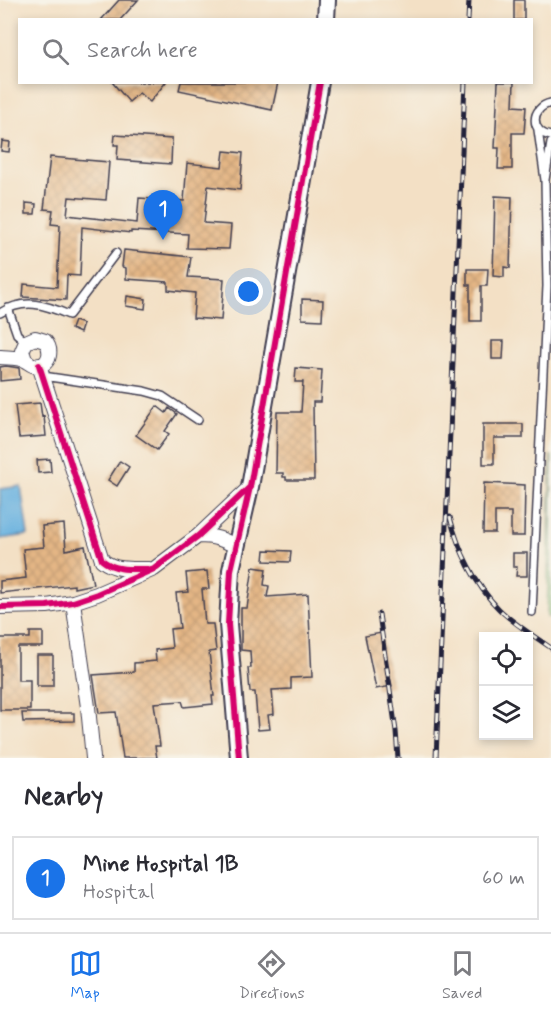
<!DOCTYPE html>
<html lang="en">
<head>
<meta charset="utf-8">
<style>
	:root { --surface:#fff; --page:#f2f2f3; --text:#2b2b33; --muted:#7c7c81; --line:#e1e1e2; --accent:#1a73e8 }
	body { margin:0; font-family:Mynerve,sans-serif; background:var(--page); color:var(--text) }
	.controls { position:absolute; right:18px; bottom:18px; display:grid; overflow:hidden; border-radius:0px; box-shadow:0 3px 9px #0003 }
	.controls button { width:54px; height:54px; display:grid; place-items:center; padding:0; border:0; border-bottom:2px solid var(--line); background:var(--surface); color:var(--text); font:30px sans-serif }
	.you { position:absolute; left:249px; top:292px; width:21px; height:21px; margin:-15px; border:4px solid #fff; border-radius:50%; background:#1a73e8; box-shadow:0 0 0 9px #1a73e833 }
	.badge { display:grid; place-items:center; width:39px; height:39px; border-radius:50%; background:var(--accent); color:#fff; font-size:20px; font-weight:700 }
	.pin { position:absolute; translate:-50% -50px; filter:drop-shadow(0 2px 3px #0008) }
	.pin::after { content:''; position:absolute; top:32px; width:21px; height:18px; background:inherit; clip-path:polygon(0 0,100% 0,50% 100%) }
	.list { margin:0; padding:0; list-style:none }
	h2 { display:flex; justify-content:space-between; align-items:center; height:78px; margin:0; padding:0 24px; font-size:26px }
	h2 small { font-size:20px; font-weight:400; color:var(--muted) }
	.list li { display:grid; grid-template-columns:39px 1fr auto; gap:18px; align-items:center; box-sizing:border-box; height:84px; margin:0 12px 12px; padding:0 12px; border:2px solid var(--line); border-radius:0px }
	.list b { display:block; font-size:22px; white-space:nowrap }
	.list p { margin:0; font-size:20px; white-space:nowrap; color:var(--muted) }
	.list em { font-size:20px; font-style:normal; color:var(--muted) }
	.icon { flex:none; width:33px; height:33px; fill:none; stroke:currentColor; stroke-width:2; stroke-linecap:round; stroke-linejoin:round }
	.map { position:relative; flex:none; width:551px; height:758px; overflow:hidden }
	.search { position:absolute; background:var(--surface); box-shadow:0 3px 9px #0003; left:18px; right:18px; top:18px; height:66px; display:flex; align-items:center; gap:15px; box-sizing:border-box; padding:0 21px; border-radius:0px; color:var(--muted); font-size:22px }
	.sheet { height:174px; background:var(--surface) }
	nav { display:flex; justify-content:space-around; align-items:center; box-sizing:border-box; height:84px; border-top:2px solid var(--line); background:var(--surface); font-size:16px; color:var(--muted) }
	nav a { display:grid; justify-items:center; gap:3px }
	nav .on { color:var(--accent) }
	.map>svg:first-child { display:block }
	.garden { fill:#9cd487; stroke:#5f7b61; stroke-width:1.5 }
	.water { fill:#68b1df; stroke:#456a8d; stroke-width:1.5 }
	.building { fill:url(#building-cross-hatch) }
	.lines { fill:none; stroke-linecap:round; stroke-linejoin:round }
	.service-casing { stroke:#413e50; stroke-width:10 }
	.minor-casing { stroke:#413e50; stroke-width:16 }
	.tertiary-casing { stroke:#413e50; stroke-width:20 }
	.service { stroke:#fff; stroke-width:7 }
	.minor { stroke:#fff; stroke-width:14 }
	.tertiary { stroke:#fff; stroke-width:16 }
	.rail-casing { stroke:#22223b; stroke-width:5 }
	.rail { stroke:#f7f3e8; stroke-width:3; stroke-dasharray:9; stroke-linecap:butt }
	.cycleway-casing { stroke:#f7f3e8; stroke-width:10 }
	.cycleway { stroke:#d6006c; stroke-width:6 }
</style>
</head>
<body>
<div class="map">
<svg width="551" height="758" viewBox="0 0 551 758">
	<defs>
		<pattern id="building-cross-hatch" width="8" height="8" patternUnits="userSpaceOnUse" patternTransform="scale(1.5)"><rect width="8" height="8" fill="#e4b685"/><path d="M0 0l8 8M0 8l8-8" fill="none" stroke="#c39c74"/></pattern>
	</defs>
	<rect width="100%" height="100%" fill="#f7f3e8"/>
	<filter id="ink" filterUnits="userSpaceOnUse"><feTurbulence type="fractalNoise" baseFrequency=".0167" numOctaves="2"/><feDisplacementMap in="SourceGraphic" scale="12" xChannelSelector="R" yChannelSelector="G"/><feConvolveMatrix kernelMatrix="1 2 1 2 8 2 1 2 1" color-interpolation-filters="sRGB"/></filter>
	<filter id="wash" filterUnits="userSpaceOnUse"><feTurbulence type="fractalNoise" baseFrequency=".008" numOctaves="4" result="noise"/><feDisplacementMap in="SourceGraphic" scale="24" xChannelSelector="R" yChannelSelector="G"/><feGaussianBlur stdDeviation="1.35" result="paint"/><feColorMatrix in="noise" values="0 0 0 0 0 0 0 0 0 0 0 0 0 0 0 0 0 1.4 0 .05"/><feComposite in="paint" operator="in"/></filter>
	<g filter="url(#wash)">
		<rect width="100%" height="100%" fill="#f3e0c5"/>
		<path class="garden" d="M551 455V617H547Z"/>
		<path class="water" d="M21 486 28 535 0 539V489Z"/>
		<g id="blocks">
			<path class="building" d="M119 0H138L120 20H101Z
				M514 0H524V20H514Z
				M112 82H166L150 102 139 93 129 102Z
				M181 82H278L272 110 179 90Z
				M498 82H514L513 106 526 107 524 133H512V169H498L499 148H495Z
				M115 135 172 139 171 164 117 160 118 145H114Z
				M2 141 10 142 9 152 1 151Z
				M224 151 243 153 240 190 208 186 204 223 231 225 229 249 187 248 188 234 131 231V233L82 227 80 276 67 275 66 300 23 297 24 284 57 287 60 225 51 224 53 210 44 209 50 157 109 162 106 200 69 197 67 215 137 223 139 198 184 201 187 163 222 167Z
				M495 196 512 197 510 268 504 267V277L493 276Z
				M26 203 36 204 35 214H26Z
				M124 250 191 257 188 277 224 279 221 320 193 318 195 293 168 290V282L126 279V268L122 267Z
				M467 269H488L487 286H481V321H470V285H467Z
				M127 296 146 299 145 309 126 306Z
				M302 299 323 300 322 320 302 319Z
				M74 321 83 324 80 333 71 329Z
				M492 341H504L503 359H492Z
				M6 366 19 368 20 379 0 381V367Z
				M296 368 322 370 320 402H313L314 480H286V477H283V473H276L277 412H301L303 382H295Z
				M40 403 42 417 44 416 46 436 19 438 15 405Z
				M157 406 166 413 169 408 177 414 165 431 169 434 157 450 136 435Z
				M483 424H523V438H494V464H483Z
				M50 459 51 472 38 473 37 460Z
				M120 461 129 467 117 486 108 480Z
				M484 483 525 485 524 536H511V512H495V533H483Z
				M64 524 66 550 85 546 93 584 74 588V585L0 593V581L26 578 23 549 44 547 42 526Z
				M265 550 291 551 290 562 264 561Z
				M513 553H527V576H516L517 567H513Z
				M253 567 266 569 264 585 269 586 267 597 308 594 312 677 291 678V689L272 690 274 714 268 715 270 729 258 730 255 692H250L248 668H251L250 651 241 650V608H247Z
				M207 571 209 589H202L205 624H213L216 651 209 652 214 696H212L213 704 184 707 182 701 154 703 160 746H155L157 758H123L116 712 99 713 93 675 134 672V663L156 661 155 650 172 648 170 629 180 628 176 593 188 592 186 573Z
				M30 632H43V647H18V680H30V710H0V638H30Z
				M381 633 392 686 376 689 365 636Z
				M37 655H53V686H37Z
				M22 713H74V721L23 722Z"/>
		</g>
	</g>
	<g filter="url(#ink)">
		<use href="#blocks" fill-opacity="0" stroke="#413e50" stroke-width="1.5"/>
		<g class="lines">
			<defs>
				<path id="service" d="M551 103C530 107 530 133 551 136
					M538 130 545 180 551 143
					M8 308 17 334 26 342
					M0 313C24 298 44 304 69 315L116 253
					M43 376 144 391 162 396 198 420
					M532 612 547 286 545 180"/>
				<path id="minor" d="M0 357C7 358 17 357 24 360 29 362 31 366 37 366 51 365 52 349 45 341L35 338 26 342 22 351 25 360
					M39 365 102 560C115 571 133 569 149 569
					M198 536C214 536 223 539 237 547
					M73 602 88 707 93 758
					M0 607 47 606 73 602 97 594 154 569 198 536 250 487"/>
				<path id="tertiary" d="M326 20 327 0
					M239 758 228 624 231 570 250 487 320 82"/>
			</defs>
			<use href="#service" class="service-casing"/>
			<use href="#minor" class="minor-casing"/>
			<use href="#tertiary" class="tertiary-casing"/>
			<use href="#service" class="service"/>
			<use href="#minor" class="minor"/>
			<use href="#tertiary" class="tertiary"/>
			<defs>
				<path id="rail" d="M468 20 469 0
					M450 517C458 549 475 585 499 609 514 624 534 636 551 648
					M379 614 396 731 398 758
					M436 758 465 82"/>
			</defs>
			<use href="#rail" class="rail-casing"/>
			<use href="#rail" class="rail"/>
			<defs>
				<path id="cycleway" d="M39 365 102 560C115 571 132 569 148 569
					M0 607 47 606 73 602 97 594 154 569 198 536 250 487
					M239 758 228 624 231 570 250 487 320 82"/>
			</defs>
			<use href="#cycleway" class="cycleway-casing"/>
			<use href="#cycleway" class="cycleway"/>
		</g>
	</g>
</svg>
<div class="controls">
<button><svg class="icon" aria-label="locate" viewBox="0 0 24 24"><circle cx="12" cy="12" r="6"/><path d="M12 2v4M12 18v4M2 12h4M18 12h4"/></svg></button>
<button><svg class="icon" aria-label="layers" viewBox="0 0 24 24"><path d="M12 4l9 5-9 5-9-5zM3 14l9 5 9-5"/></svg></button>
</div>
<div class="you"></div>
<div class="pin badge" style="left:163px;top:240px">1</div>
<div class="search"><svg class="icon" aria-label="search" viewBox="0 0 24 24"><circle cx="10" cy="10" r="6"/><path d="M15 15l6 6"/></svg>Search here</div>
</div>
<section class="sheet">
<h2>Nearby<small></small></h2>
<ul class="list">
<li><span class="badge">1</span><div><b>Mine Hospital 1B</b><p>Hospital</p></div><em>60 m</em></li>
</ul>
</section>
<nav>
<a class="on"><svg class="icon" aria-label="map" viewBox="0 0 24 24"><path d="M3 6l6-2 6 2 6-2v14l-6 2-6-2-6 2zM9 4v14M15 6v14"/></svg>Map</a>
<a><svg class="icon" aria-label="directions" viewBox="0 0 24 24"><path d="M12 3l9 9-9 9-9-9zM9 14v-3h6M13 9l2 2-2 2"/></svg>Directions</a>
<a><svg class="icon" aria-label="saved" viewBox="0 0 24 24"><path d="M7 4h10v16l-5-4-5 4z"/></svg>Saved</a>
</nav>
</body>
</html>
